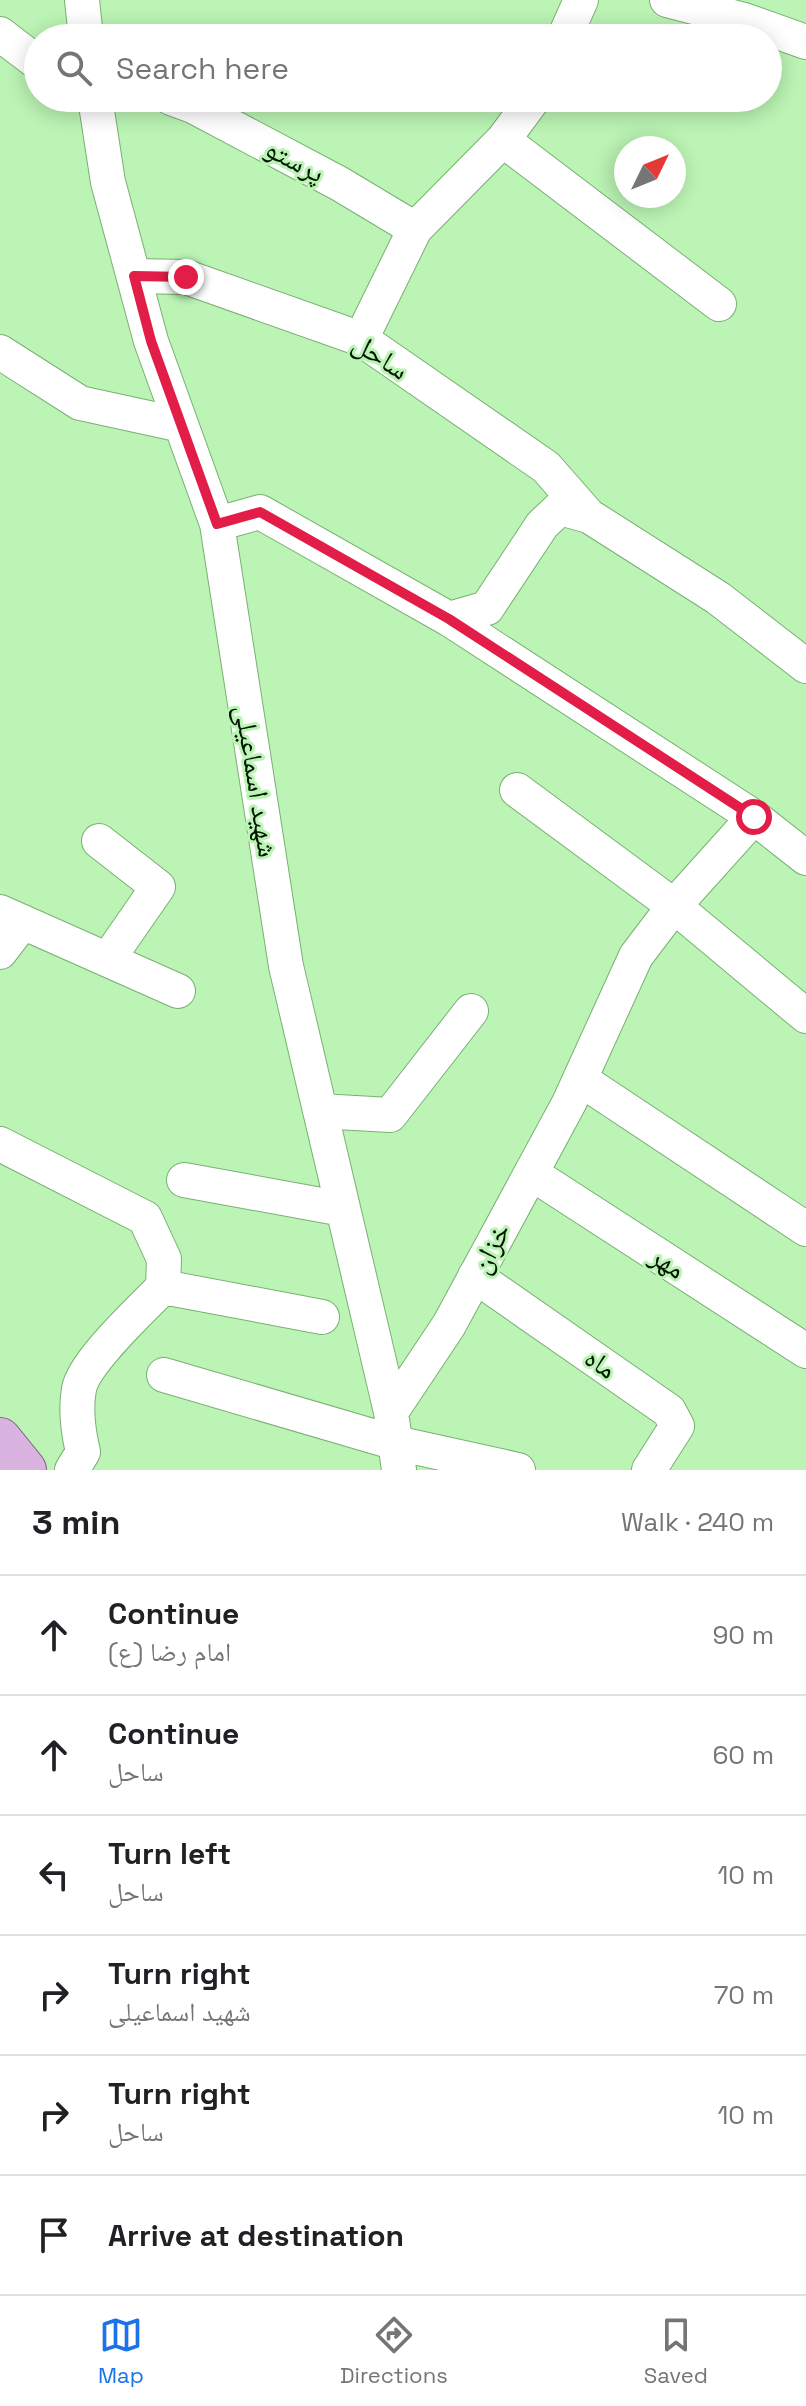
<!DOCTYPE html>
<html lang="en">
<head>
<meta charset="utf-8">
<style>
	:root { --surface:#fff; --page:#f6f6f6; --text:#202124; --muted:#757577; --line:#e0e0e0; --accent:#1a73e8 }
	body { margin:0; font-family:"Space Grotesk","Noto Naskh Arabic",sans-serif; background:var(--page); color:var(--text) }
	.compass { position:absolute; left:614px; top:136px; width:72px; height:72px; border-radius:50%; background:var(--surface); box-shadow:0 4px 20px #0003; rotate:47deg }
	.stop { position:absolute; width:24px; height:24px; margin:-18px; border:6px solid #e11d48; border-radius:50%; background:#fff }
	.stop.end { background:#e11d48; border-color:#fff; box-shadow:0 2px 8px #0008 }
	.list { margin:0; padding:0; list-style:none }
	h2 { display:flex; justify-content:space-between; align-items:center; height:104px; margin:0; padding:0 32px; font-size:34px }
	h2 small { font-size:26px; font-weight:400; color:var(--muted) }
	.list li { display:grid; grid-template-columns:52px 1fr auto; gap:24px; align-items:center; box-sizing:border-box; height:120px; padding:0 32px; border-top:2px solid var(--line) }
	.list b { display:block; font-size:30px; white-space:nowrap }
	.list p { margin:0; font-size:26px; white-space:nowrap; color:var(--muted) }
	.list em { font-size:26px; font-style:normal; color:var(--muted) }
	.icon { flex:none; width:44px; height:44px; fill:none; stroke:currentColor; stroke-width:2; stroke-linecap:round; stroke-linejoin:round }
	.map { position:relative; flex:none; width:806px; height:1470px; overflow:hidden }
	.search { position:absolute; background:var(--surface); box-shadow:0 4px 20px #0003; left:24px; right:24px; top:24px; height:88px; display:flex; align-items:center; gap:20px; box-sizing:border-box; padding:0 28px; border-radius:44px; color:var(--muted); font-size:30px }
	.sheet { height:824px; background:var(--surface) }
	nav { display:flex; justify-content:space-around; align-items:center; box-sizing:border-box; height:112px; border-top:2px solid var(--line); background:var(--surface); font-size:22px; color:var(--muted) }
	nav a { display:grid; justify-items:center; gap:4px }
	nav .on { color:var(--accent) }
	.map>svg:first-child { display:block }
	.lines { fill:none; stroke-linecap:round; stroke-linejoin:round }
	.minor-casing { stroke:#79b073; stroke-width:36 }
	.major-casing { stroke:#7f5c85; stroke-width:44 }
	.minor { stroke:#fff; stroke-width:34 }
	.major { stroke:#dab4e0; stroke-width:42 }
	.route { stroke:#e11d48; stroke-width:10 }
	.labels { text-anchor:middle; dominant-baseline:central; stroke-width:6; stroke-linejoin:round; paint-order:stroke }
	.street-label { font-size:28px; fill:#021602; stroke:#bbf4b4 }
</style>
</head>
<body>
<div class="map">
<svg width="806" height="1470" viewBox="0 0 806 1470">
	<rect width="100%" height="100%" fill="#bbf4b4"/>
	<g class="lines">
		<defs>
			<path id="minor" d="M82 0 86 38
				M667 0 744 20 806 42
				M0 34 38 63
				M564 38 581 0
				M95 98 108 182 151 341 217 524 286 966 391 1412 399 1470
				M171 98 193 106 340 184 415 229
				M503 140 719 304
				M134 276 186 277 361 339 546 467 589 516
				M361 339 415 229 503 140 534 98
				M0 352 80 403 181 425
				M217 524 260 512 449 619 487 608 542 525 560 508 589 516 718 598 806 666
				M449 619 754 817
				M517 790 674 906 806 1016
				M99 841 158 887 108 959
				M0 912 178 991
				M0 952 23 922
				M580 1079 806 1229
				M320 1111 390 1115 471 1011
				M0 1144 145 1218 164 1259 163 1287C142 1309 84 1362 79 1389 75 1411 78 1431 83 1452L72 1470
				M531 1173 806 1351
				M184 1180 343 1209
				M475 1276 669 1411 677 1426 649 1470
				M163 1287 322 1317
				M164 1375 396 1443 518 1470
				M391 1412 449 1325 569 1103 636 956 674 906 754 817 806 858"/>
			<path id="major" d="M0 1439 25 1470"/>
		</defs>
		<use href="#minor" class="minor-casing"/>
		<use href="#major" class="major-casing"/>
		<use href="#minor" class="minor"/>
		<use href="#major" class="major"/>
	</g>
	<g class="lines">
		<path class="route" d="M186 277 134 276 151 341 217 524 260 512 449 619 754 817"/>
	</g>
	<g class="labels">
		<g class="street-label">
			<text transform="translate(295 160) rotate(28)">پرستو</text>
			<text transform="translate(381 356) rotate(33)">ساحل</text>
			<text transform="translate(257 781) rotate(81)">شهید اسماعیلی</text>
			<text transform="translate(490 1248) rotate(-62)">خزان</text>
			<text transform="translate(668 1262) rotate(33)">مهر</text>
			<text transform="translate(601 1363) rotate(35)">ماه</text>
		</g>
	</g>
</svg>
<svg class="compass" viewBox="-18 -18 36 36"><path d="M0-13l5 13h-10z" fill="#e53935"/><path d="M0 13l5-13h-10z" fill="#757577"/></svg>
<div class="stop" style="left:754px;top:817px"></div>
<div class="stop end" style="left:186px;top:277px"></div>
<div class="search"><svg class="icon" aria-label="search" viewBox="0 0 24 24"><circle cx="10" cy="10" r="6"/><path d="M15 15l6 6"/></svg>Search here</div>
</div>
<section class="sheet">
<h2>3 min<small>Walk · 240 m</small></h2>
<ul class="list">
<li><svg class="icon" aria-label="ahead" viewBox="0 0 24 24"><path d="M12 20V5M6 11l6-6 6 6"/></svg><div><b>Continue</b><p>امام رضا (ع)</p></div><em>90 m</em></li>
<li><svg class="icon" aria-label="ahead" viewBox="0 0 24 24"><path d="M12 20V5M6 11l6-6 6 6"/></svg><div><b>Continue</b><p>ساحل</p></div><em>60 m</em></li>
<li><svg class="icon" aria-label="left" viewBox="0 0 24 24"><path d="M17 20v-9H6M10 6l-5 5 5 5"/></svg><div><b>Turn left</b><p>ساحل</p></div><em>10 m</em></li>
<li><svg class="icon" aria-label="right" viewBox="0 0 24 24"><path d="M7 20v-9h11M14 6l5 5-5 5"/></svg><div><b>Turn right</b><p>شهید اسماعیلی</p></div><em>70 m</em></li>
<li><svg class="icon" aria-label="right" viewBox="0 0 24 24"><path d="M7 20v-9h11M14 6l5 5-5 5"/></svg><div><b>Turn right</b><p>ساحل</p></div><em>10 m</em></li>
<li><svg class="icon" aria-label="arrive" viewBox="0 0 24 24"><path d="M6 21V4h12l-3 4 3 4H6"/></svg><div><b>Arrive at destination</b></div></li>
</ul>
</section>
<nav>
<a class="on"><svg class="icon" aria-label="map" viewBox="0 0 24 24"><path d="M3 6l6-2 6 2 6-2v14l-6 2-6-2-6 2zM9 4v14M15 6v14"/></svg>Map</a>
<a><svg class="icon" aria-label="directions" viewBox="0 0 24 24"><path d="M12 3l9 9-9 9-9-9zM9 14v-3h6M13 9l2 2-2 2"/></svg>Directions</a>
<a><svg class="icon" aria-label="saved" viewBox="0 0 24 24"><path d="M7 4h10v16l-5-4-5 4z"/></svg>Saved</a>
</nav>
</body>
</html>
